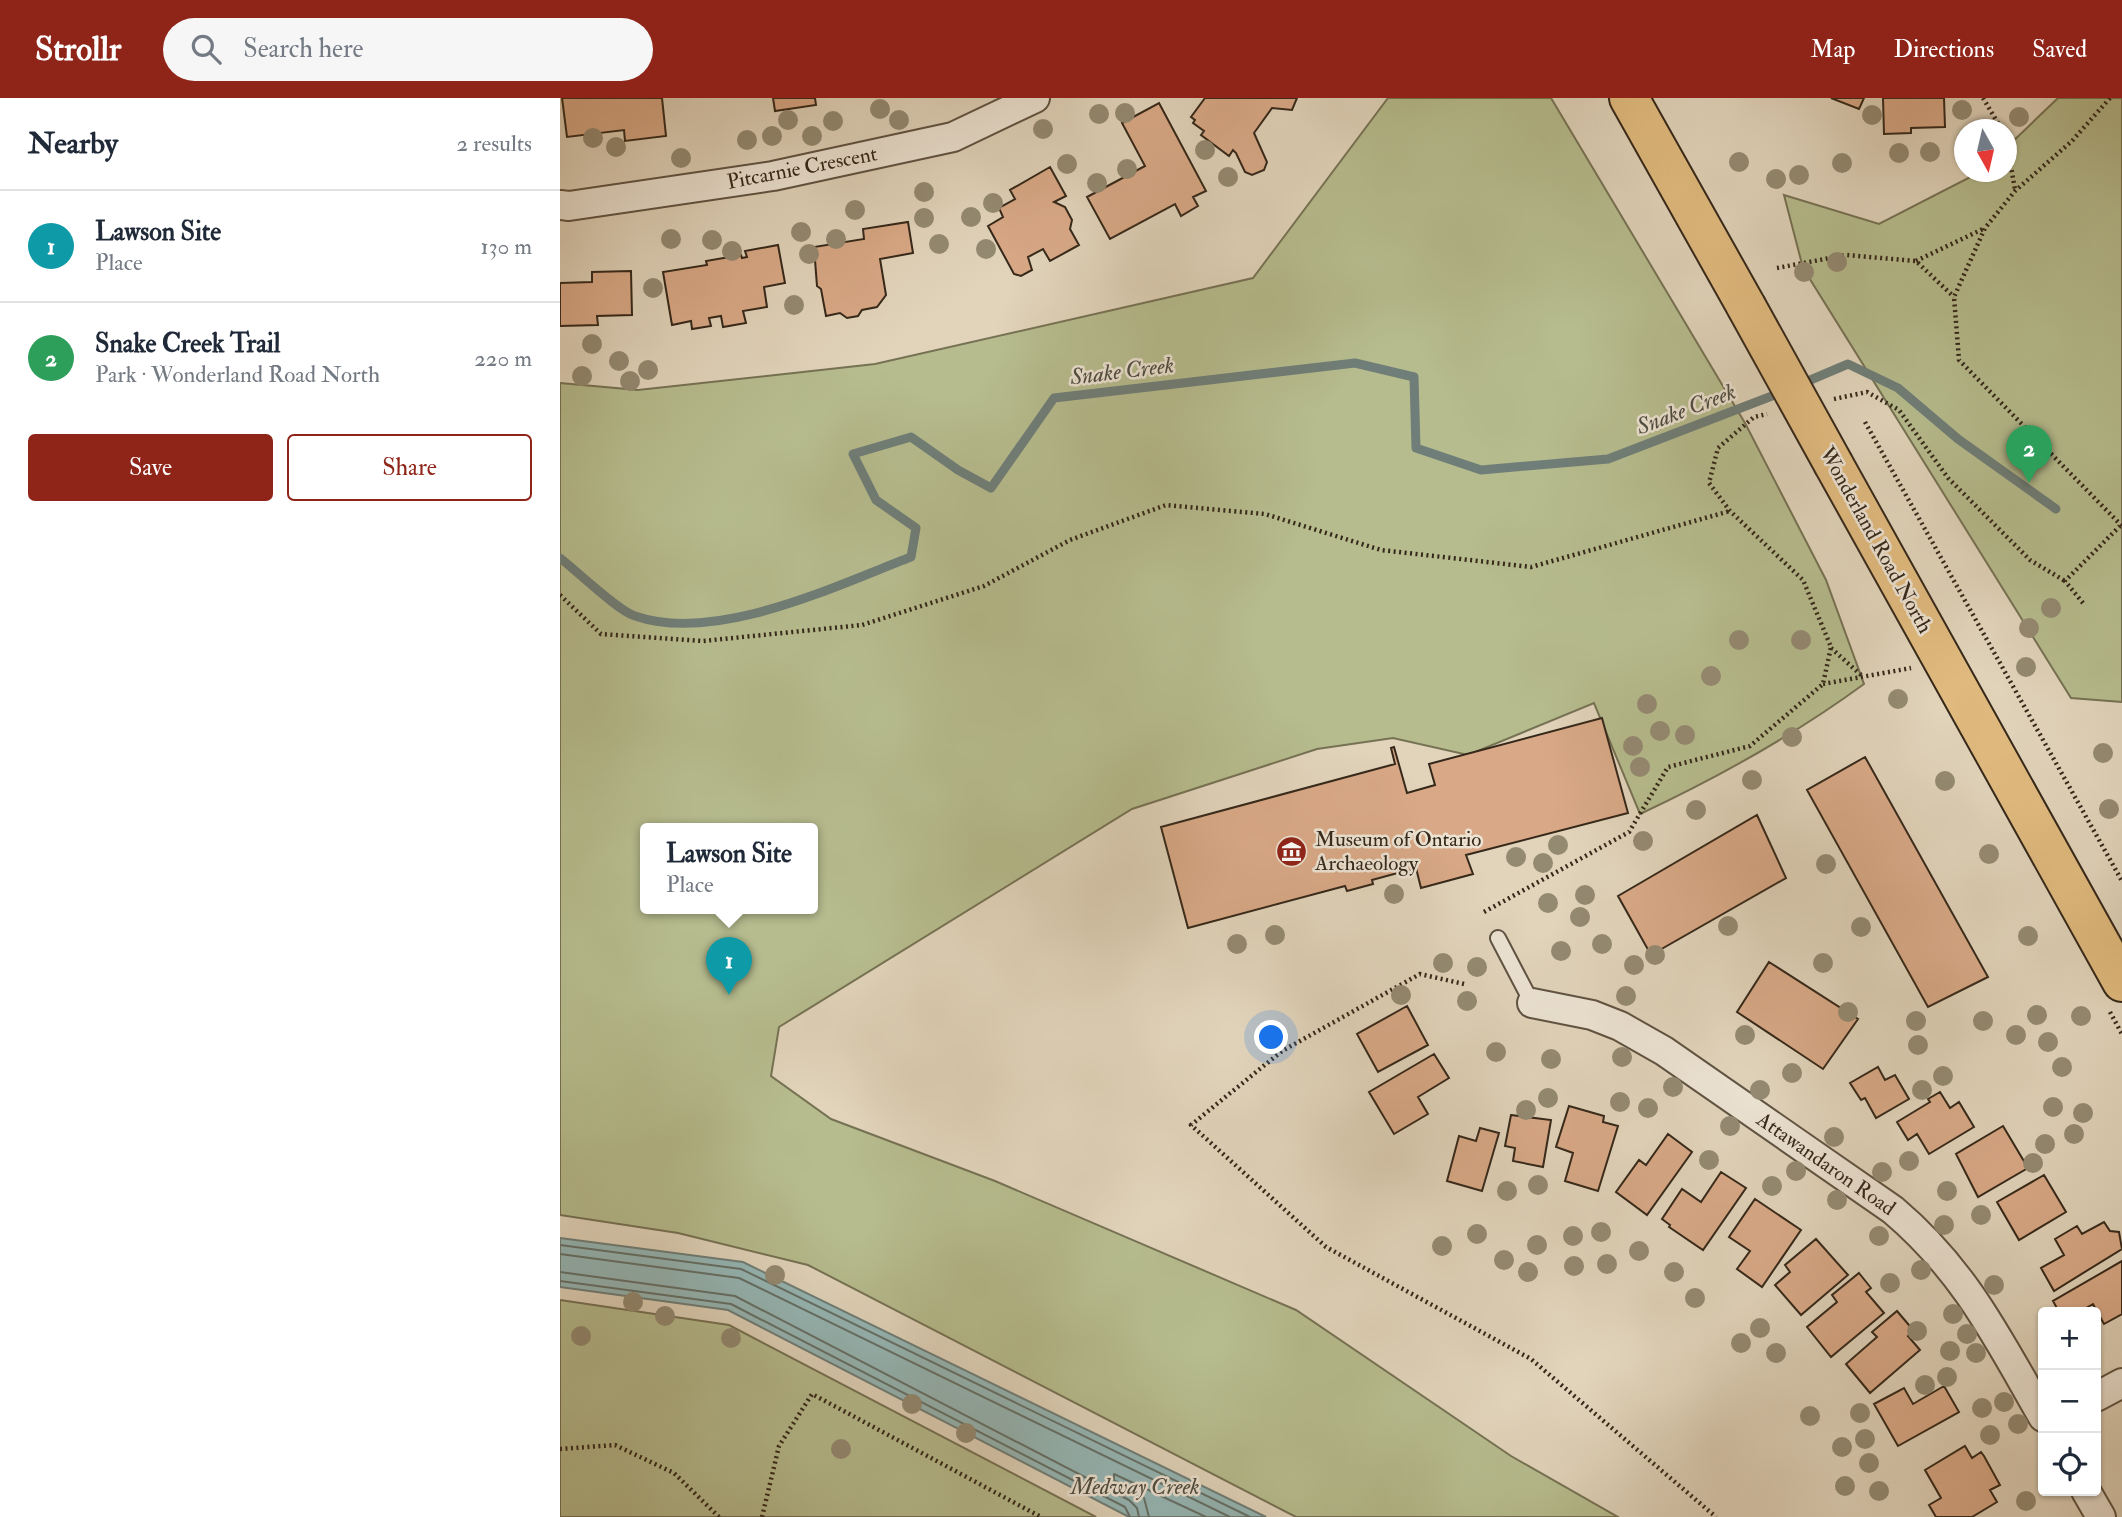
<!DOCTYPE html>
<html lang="en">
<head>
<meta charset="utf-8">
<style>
	:root { --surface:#fff; --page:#f6f6f7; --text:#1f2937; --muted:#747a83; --line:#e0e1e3; --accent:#8f2418 }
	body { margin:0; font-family:"IM FELL Double Pica",serif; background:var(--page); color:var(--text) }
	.controls { position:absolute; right:21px; bottom:21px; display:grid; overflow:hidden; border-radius:7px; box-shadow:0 2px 5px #0004 }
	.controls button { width:63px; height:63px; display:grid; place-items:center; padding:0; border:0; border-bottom:2px solid var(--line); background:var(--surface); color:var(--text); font:35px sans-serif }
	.compass { position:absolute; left:1394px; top:21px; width:63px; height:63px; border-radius:50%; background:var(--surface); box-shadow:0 2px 5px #0004; rotate:172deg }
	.you { position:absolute; left:712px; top:940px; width:24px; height:24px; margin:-18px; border:5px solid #fff; border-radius:50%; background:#1a73e8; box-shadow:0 0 0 10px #1a73e833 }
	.badge { display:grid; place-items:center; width:46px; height:46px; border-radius:50%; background:var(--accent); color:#fff; font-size:23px; font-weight:700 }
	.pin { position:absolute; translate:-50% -58px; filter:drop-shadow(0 2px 4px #0008) }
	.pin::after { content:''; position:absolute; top:37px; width:24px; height:21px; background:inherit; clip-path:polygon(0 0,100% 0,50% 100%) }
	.popup { position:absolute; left:80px; top:725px; width:178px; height:91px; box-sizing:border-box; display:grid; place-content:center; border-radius:7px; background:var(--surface); filter:drop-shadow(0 2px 5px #0005); font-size:23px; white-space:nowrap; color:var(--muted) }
	.popup b { font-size:26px; color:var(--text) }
	.popup::after { content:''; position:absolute; left:50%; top:100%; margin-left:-14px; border:14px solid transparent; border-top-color:var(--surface) }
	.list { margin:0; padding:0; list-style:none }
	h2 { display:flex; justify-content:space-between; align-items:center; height:91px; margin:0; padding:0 28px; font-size:30px }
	h2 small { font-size:23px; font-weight:400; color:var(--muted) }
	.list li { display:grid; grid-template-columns:46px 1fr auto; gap:21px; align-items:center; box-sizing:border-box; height:112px; padding:0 28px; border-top:2px solid var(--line) }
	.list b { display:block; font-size:26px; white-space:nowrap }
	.list p { margin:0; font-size:23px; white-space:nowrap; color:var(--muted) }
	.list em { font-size:23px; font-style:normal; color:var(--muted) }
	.actions { display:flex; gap:14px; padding:21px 28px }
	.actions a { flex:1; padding:16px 0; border:2px solid var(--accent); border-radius:7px; text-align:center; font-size:24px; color:var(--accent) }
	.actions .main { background:var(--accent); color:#fff }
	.icon { flex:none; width:38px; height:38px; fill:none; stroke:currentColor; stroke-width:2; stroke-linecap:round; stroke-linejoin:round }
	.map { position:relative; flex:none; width:1562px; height:1419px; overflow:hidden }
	header { display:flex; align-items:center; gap:42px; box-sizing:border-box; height:98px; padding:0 35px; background:var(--accent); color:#fff }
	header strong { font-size:33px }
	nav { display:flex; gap:38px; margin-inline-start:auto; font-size:24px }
	.search { width:490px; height:63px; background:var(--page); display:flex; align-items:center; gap:18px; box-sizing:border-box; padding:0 24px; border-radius:38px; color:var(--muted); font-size:26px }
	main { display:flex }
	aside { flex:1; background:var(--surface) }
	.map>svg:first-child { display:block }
	.green { fill:#b6bc8e; stroke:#767254; stroke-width:2; fill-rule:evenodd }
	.water { fill:#95b7b6; stroke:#6f7e78; stroke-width:2 }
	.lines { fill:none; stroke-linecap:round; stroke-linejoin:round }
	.shore { stroke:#657068; stroke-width:2 }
	.stream { stroke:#6f7e78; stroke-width:9 }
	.building { fill:#d9a987; stroke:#35281a; stroke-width:2 }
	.service-casing { stroke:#605342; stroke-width:18 }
	.minor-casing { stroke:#605342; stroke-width:32 }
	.primary-casing { stroke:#35281a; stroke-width:42 }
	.path { stroke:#35281a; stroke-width:4.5; stroke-dasharray:2 3.5; stroke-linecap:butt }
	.service { stroke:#ece3d3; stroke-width:14 }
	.minor { stroke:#ece3d3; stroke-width:28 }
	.primary { stroke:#e0ba7e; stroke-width:38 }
	.primary-bridge-casing { stroke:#35281a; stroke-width:42; stroke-linecap:butt }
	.primary-bridge { stroke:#e0ba7e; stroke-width:38 }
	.tree { fill:#948a72 }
	.labels { text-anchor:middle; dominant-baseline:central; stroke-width:5; stroke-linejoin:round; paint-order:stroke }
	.street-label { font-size:21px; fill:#35281a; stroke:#ece3d3 }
	.poi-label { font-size:21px; fill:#35281a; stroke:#ece3d3; text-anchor:start }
	.water-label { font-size:23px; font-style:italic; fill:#4d4c41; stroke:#ece3d3 }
</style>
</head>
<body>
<header>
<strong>Strollr</strong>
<div class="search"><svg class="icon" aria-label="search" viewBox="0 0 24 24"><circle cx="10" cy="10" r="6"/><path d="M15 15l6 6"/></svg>Search here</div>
<nav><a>Map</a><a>Directions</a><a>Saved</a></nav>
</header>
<main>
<aside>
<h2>Nearby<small>2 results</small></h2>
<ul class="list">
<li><span class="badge" style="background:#0f9aa8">1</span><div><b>Lawson Site</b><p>Place</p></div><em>130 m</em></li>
<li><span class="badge" style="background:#2e9e5b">2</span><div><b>Snake Creek Trail</b><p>Park · Wonderland Road North</p></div><em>220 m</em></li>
</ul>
<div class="actions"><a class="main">Save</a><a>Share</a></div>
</aside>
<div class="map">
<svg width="1562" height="1419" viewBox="0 0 1562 1419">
	<rect width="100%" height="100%" fill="#e1d4bb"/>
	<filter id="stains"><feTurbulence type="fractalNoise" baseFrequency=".00286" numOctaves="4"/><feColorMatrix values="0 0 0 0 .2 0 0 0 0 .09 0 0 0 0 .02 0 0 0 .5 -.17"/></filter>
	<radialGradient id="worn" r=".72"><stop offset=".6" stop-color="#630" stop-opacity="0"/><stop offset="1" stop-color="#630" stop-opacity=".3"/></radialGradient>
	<path class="green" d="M828 0H991L1185 325 1266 482 1304 586C1233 638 1159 679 1080 716L1034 605 908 657 833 640 757 651 572 711 219 929 211 978 271 1021 435 1083 736 1212 951 1358 1058 1419H736L248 1167 118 1135 0 1117V285L78 292 315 266 693 180ZM85 731H253V811H85Z
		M1498 0H1562V604L1511 600 1243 170 1224 97 1319 126 1420 74H1447V49Z
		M0 1202 169 1227 536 1419H0Z"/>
	<path class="water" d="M0 1140 183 1164 706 1419H569L168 1212 0 1189Z"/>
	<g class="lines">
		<path class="shore" d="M0 1147 181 1171 690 1419
			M0 1156 179 1180 670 1419
			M0 1174 175 1198 569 1402 577 1410 579 1419
			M0 1183 171 1206 565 1409 570 1419
			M589 1419 584 1400 554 1382V1376L646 1419"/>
		<path class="stream" d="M1241 286 1288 266 1338 290 1398 341 1496 411
			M0 460C17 473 58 513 75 518 156 546 275 488 351 459L356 430 316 402 293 356 351 339 398 372 431 390 494 300 795 265 854 279 856 350 921 372 1048 361 1225 293"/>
	</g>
	<path class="building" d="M2 0H102L106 38 65 43 64 32 7 39Z
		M213 0H255L256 7 215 13Z
		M645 0H737L732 12 712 10 694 35 707 64 704 72 692 77 685 74 676 55 673 52 669 58 641 37 644 33 633 25 635 22 631 19Z
		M1271 0H1304L1299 11Z
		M1323 0H1384L1385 29 1351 30V35L1324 36Z
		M599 5 646 93 633 99 638 108 621 118 615 106 550 141 527 99 585 68 562 25Z
		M490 69 506 98 494 104 505 109 512 122 510 131 519 147 490 163 483 151 468 159 472 172 461 178 454 176 428 128 443 119 439 110 455 101 450 92Z
		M348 124 353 155 320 161 326 197 317 209 302 212 298 218 287 220 280 215 266 218 261 191 257 188 254 149 304 141 303 131Z
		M218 147 225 185 204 189 207 209 183 213 186 225 163 229 161 218 149 220 151 228 132 231 131 223 112 227 103 174 147 167 146 163 181 157 182 160 187 159 185 153Z
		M71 173 72 217 37 218 38 227 0 228V185L32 184V174Z
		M1042 620 1068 715 906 757 913 776 861 790 856 770 812 782 813 786 787 793 785 788 628 830 601 729 835 666 831 650 834 649 847 695 875 687 869 666Z
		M1305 659 1428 879 1368 909 1247 692Z
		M1197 717 1226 780 1091 857 1058 798Z
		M1209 864 1298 921 1263 971 1177 914Z
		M847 908 868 947 818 974 797 936Z
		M874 956 889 980 858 999 868 1016 834 1036 809 994Z
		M1318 969 1325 982 1335 977 1349 1001 1316 1020 1305 1000 1301 1002 1290 985Z
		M1380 994 1390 1010 1399 1004 1414 1029 1369 1056 1357 1036 1348 1042 1337 1024 1370 1004 1368 1001Z
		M1009 1008 1044 1018 1043 1024 1058 1028 1038 1093 1005 1083 1013 1055 996 1049Z
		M951 1017 991 1022 983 1069 953 1063 955 1050 945 1048Z
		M1443 1028 1468 1070 1418 1099 1396 1056Z
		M920 1030 939 1035 922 1093 887 1083 899 1038 916 1043Z
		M1108 1036 1132 1054 1087 1117 1056 1094 1079 1062 1086 1067Z
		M1161 1074 1186 1090 1143 1152 1109 1129 1110 1127 1102 1121 1122 1091 1141 1104Z
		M1484 1077 1506 1114 1459 1142 1437 1104Z
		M1195 1101 1241 1132 1202 1189 1177 1171 1190 1153 1169 1139Z
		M1544 1124 1550 1133 1559 1134 1562 1151 1494 1193 1481 1170 1504 1157 1495 1141 1517 1128 1522 1136Z
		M1256 1141 1288 1177 1241 1217 1215 1187 1230 1174 1225 1167Z
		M1562 1163V1216L1544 1226 1533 1206 1519 1214H1499L1493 1203Z
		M1299 1175 1311 1190 1306 1194 1324 1215 1271 1259 1247 1229 1277 1204 1272 1197Z
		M1337 1213 1354 1233 1348 1238 1360 1252 1310 1295 1286 1266 1317 1239 1312 1234Z
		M1384 1288 1399 1314 1338 1348 1314 1306 1344 1290 1353 1306Z
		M1405 1348 1412 1360 1421 1354 1424 1358 1440 1387 1430 1392 1437 1404 1412 1419H1376L1369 1407 1381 1400 1365 1372Z"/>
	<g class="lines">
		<defs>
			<path id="service" d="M938 840 972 905"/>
			<path id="minor" d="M0 107 9 108 213 78 393 39 475 0
				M972 905 1032 917 1060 928 1104 953 1333 1112C1405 1173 1437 1239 1483 1319
				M1536 1299 1562 1285
				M1526 1393 1541 1419"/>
			<path id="primary" d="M1069 0 1186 208
				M1274 367 1562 884"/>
		</defs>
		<use href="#service" class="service-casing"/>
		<use href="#minor" class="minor-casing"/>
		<use href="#primary" class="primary-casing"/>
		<path class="path" d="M1423 0 1442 32
			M1550 0 1512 43 1455 93 1425 130 1394 199 1399 262 1562 428
			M1447 45 1455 92
			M1356 163 1425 130
			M1217 170 1286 157 1356 163 1394 199
			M1274 301 1307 294 1339 312 1388 380 1470 462 1505 483
			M1305 324 1562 783
			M0 497 41 536 143 543 302 527 424 488 510 442 606 407 705 416 821 452 971 469 1170 413
			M1523 505 1505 483 1560 428
			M1271 550 1301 577
			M1263 586 1351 570
			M924 814 1069 734 1108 669 1190 648 1263 586 1271 549 1243 482 1170 413 1149 385 1158 350 1194 319 1207 316
			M904 886 860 876 722 953 631 1027 766 1149 971 1261 1156 1419
			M1550 914 1562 936
			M0 1351 55 1347 114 1375 159 1419
			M202 1419 219 1348 252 1296 481 1419"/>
		<use href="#service" class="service"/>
		<use href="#minor" class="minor"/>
		<use href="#primary" class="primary"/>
		<defs>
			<path id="primary-bridge" d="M1186 208 1274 367"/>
		</defs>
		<use href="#primary-bridge" class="primary-bridge-casing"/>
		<use href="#primary-bridge" class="primary-bridge"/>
	</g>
	<g class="tree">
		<circle cx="320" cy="11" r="10"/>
		<circle cx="1402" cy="12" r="10"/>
		<circle cx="565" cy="15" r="10"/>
		<circle cx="539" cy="16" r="10"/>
		<circle cx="1312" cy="17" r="10"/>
		<circle cx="1459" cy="19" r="10"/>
		<circle cx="228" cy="22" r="10"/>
		<circle cx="339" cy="22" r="10"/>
		<circle cx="273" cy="23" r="10"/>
		<circle cx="483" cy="31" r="10"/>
		<circle cx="212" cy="38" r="10"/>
		<circle cx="252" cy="38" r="10"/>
		<circle cx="33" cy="40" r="10"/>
		<circle cx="187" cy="42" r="10"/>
		<circle cx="56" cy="49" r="10"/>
		<circle cx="645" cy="52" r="10"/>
		<circle cx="1370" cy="54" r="10"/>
		<circle cx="1339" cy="55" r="10"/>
		<circle cx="121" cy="60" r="10"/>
		<circle cx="1179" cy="64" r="10"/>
		<circle cx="1282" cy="65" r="10"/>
		<circle cx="507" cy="66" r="10"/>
		<circle cx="567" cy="71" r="10"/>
		<circle cx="1239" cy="77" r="10"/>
		<circle cx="668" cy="79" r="10"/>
		<circle cx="1216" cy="81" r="10"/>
		<circle cx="537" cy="85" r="10"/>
		<circle cx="364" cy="94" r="10"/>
		<circle cx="433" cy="105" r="10"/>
		<circle cx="295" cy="112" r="10"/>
		<circle cx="411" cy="119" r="10"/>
		<circle cx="364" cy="120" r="10"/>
		<circle cx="241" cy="134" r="10"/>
		<circle cx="111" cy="141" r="10"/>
		<circle cx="276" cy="141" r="10"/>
		<circle cx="152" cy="142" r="10"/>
		<circle cx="379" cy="146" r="10"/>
		<circle cx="426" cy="151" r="10"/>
		<circle cx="172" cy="153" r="10"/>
		<circle cx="249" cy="156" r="10"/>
		<circle cx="1277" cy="164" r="10"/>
		<circle cx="1244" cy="174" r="10"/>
		<circle cx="93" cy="190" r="10"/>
		<circle cx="234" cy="207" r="10"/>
		<circle cx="32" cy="246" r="10"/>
		<circle cx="59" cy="263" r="10"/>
		<circle cx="88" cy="272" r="10"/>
		<circle cx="22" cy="278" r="10"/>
		<circle cx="70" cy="283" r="10"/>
		<circle cx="1491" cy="510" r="10"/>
		<circle cx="1469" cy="530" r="10"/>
		<circle cx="1179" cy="542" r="10"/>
		<circle cx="1241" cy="542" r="10"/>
		<circle cx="1466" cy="569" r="10"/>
		<circle cx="1151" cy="578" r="10"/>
		<circle cx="1338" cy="601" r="10"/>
		<circle cx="1087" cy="606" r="10"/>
		<circle cx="1100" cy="633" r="10"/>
		<circle cx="1125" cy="637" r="10"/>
		<circle cx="1232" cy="639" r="10"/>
		<circle cx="1073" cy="648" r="10"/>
		<circle cx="1543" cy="655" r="10"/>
		<circle cx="1080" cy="669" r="10"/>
		<circle cx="1192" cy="682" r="10"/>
		<circle cx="1385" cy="683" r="10"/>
		<circle cx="1549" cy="711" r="10"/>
		<circle cx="1136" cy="712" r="10"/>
		<circle cx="1083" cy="743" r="10"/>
		<circle cx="998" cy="747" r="10"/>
		<circle cx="1429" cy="756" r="10"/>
		<circle cx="956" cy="759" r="10"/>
		<circle cx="983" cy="765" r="10"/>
		<circle cx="1266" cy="766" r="10"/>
		<circle cx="834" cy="796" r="10"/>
		<circle cx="1025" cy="797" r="10"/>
		<circle cx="988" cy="805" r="10"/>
		<circle cx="1020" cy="819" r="10"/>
		<circle cx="1168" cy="828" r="10"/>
		<circle cx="1301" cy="829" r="10"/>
		<circle cx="715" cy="837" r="10"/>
		<circle cx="1468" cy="838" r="10"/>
		<circle cx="677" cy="846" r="10"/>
		<circle cx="1042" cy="846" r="10"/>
		<circle cx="1001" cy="853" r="10"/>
		<circle cx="1095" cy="857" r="10"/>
		<circle cx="883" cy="865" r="10"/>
		<circle cx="1263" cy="865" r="10"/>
		<circle cx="1074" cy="867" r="10"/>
		<circle cx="917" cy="869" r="10"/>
		<circle cx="841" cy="897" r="10"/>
		<circle cx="1066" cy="898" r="10"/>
		<circle cx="907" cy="903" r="10"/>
		<circle cx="1288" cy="914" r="10"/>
		<circle cx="1477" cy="917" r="10"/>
		<circle cx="1521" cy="918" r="10"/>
		<circle cx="1356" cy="923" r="10"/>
		<circle cx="1423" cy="923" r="10"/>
		<circle cx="1185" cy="937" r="10"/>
		<circle cx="1456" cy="937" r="10"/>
		<circle cx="1488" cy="944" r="10"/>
		<circle cx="1358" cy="947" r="10"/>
		<circle cx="936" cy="954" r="10"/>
		<circle cx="1062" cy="959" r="10"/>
		<circle cx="991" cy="961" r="10"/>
		<circle cx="1502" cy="969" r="10"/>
		<circle cx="1232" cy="975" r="10"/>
		<circle cx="1383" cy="978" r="10"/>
		<circle cx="1113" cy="989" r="10"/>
		<circle cx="1200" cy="992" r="10"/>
		<circle cx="1362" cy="992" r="10"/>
		<circle cx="988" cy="1000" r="10"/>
		<circle cx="1060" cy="1004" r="10"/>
		<circle cx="1493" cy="1009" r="10"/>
		<circle cx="1088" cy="1010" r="10"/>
		<circle cx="966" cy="1012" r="10"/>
		<circle cx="1523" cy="1015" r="10"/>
		<circle cx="1170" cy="1028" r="10"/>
		<circle cx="1514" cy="1036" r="10"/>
		<circle cx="1274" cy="1039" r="10"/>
		<circle cx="1485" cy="1046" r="10"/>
		<circle cx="1149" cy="1062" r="10"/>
		<circle cx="1349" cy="1063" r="10"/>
		<circle cx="1473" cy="1065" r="10"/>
		<circle cx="1236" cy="1073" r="10"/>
		<circle cx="1322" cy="1074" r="10"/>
		<circle cx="978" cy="1087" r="10"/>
		<circle cx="1212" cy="1088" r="10"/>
		<circle cx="947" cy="1093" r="10"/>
		<circle cx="1387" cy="1093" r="10"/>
		<circle cx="1277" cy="1102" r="10"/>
		<circle cx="1421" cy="1117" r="10"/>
		<circle cx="1384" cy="1127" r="10"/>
		<circle cx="1041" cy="1134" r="10"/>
		<circle cx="917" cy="1136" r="10"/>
		<circle cx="1013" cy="1138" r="10"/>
		<circle cx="1319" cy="1138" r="10"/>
		<circle cx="977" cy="1147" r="10"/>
		<circle cx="882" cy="1148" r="10"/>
		<circle cx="1079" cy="1153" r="10"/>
		<circle cx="944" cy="1162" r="10"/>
		<circle cx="1047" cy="1166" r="10"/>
		<circle cx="1014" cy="1168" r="10"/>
		<circle cx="1361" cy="1172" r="10"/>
		<circle cx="968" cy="1174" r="10"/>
		<circle cx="1114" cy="1174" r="10"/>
		<circle cx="215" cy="1177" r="10"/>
		<circle cx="1330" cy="1185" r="10"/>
		<circle cx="1434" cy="1187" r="10"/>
		<circle cx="1135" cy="1200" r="10"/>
		<circle cx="73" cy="1204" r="10"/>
		<circle cx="1393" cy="1216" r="10"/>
		<circle cx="105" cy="1218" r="10"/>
		<circle cx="1200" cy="1230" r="10"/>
		<circle cx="1357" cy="1233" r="10"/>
		<circle cx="1407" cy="1236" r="10"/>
		<circle cx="21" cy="1238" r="10"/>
		<circle cx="171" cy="1240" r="10"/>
		<circle cx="1181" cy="1245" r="10"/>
		<circle cx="1390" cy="1253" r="10"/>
		<circle cx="1216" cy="1255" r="10"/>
		<circle cx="1416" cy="1255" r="10"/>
		<circle cx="1387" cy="1279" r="10"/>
		<circle cx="1365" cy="1287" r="10"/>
		<circle cx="1444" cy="1304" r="10"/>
		<circle cx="352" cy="1306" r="10"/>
		<circle cx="1422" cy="1310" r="10"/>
		<circle cx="1300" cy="1315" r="10"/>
		<circle cx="1250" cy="1318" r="10"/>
		<circle cx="1458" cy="1326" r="10"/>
		<circle cx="406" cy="1335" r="10"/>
		<circle cx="1430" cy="1337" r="10"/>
		<circle cx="1305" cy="1341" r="10"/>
		<circle cx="1282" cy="1349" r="10"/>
		<circle cx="281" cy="1351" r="10"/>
		<circle cx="1309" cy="1365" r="10"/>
		<circle cx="1285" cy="1388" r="10"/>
		<circle cx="1319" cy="1393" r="10"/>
		<circle cx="1466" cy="1403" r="10"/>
	</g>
	<defs>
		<symbol id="museum-disc" viewBox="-11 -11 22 22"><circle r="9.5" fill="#8f2418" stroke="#ece3d3"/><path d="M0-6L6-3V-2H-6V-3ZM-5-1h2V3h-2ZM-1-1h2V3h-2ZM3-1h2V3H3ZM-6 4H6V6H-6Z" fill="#fff"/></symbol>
	</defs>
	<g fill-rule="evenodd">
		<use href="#museum-disc" x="714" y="736" width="35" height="35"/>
	</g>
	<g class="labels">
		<g class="street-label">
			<text transform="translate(242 70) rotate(-11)">Pitcarnie Crescent</text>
			<text transform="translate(1316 442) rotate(61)">Wonderland Road North</text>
			<text transform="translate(1266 1066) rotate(35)">Attawandaron Road</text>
		</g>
		<g class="poi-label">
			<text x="755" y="741">Museum of Ontario<tspan x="755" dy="24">Archaeology</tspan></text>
		</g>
		<g class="water-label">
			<text transform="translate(562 273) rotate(-7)">Snake Creek</text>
			<text transform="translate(1126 311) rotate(-21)">Snake Creek</text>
			<text x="575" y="1388">Medway Creek</text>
		</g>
	</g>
	<rect width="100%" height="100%" filter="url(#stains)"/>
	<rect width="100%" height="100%" fill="url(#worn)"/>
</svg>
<div class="controls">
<button>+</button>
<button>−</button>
<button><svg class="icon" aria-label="locate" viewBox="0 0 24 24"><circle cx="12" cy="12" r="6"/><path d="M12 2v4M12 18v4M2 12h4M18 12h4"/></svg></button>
</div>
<svg class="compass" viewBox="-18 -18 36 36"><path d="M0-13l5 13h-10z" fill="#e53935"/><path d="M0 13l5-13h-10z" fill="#747a83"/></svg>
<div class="you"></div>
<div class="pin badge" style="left:169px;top:897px;background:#0f9aa8">1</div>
<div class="popup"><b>Lawson Site</b>Place</div>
<div class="pin badge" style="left:1469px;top:385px;background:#2e9e5b">2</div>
</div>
</main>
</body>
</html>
